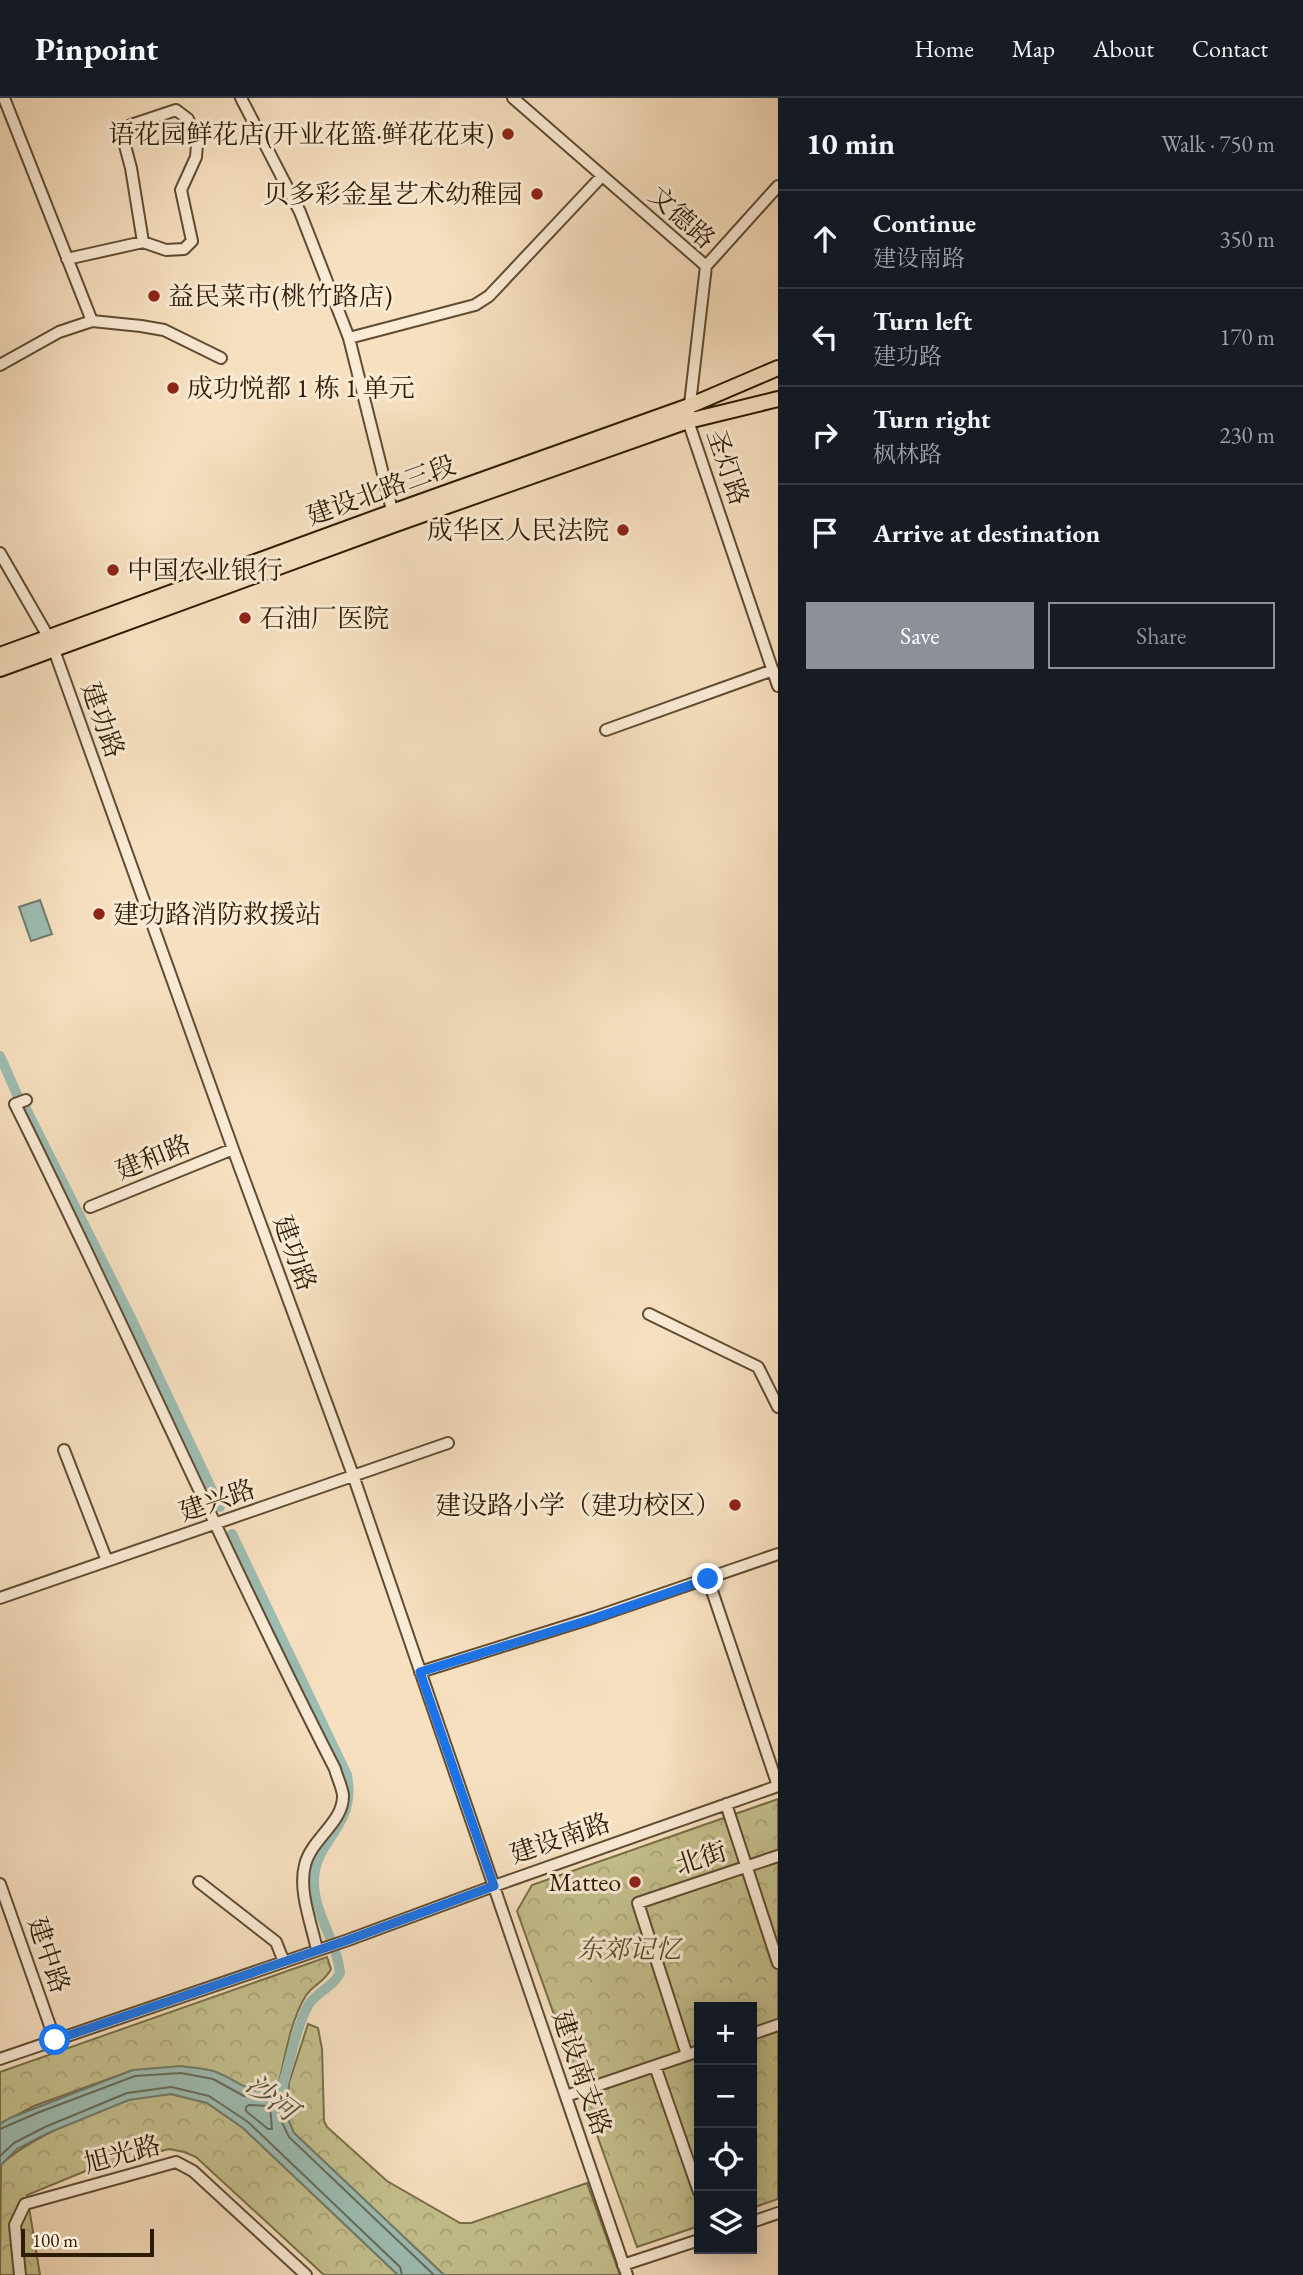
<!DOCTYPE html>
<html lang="en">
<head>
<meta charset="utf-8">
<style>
	:root { --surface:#171b24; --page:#20242c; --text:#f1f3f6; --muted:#9ea1a6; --line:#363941; --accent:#8c9099 }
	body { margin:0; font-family:"EB Garamond","Noto Serif SC",serif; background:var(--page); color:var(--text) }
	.controls { position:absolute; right:21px; bottom:21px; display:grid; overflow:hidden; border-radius:0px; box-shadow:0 4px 18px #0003 }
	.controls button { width:63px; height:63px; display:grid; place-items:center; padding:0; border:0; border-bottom:2px solid var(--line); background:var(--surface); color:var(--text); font:35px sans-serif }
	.scale { position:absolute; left:21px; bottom:18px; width:133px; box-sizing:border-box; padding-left:7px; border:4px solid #2d1b02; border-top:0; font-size:19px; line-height:24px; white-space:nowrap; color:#2d1b02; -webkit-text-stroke:5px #faebd6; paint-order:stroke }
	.stop { position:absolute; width:21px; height:21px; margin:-16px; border:5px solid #1a73e8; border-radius:50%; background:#fff }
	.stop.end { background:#1a73e8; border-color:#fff; box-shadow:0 2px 7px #0008 }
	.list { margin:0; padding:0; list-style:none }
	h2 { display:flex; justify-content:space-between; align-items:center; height:91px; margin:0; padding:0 28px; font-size:30px }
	h2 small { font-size:23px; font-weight:400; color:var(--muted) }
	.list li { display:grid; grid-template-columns:46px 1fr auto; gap:21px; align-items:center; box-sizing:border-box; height:98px; padding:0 28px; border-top:2px solid var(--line) }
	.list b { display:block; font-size:26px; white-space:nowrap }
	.list p { margin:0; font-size:23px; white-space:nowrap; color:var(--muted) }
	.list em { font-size:23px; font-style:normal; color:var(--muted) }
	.actions { display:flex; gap:14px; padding:21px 28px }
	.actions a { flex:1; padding:16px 0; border:2px solid var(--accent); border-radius:0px; text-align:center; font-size:24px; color:var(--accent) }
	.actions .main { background:var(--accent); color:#fff }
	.icon { flex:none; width:38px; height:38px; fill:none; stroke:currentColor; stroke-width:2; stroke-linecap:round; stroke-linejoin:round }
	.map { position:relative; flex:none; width:778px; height:2177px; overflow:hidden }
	header { display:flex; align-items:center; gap:42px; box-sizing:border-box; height:98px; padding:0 35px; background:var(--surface); border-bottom:2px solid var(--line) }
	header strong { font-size:33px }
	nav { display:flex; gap:38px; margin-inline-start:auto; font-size:24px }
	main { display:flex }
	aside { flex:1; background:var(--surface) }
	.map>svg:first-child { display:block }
	.park { fill:url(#park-crowns); stroke:#786e48; stroke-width:2 }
	.water { fill:#9dbdb3; stroke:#707c6c; stroke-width:2 }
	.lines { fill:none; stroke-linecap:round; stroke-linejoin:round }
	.shore { stroke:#656c5a; stroke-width:2 }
	.canal { stroke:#9dbdb3; stroke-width:10 }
	.minor-casing { stroke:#604c32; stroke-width:14 }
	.major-casing { stroke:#2d1b02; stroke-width:18 }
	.minor { stroke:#faebd6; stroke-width:10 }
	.major { stroke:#f7e0c0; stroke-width:14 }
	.route { stroke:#1a73e8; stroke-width:9 }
	.poi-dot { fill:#8f2418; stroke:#faebd6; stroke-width:2.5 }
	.labels { text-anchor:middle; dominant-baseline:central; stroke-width:6; stroke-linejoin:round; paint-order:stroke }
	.poi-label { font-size:26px; fill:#2d1b02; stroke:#faebd6; text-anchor:end }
	.street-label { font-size:26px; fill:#2d1b02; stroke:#faebd6 }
	.park-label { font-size:26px; font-style:italic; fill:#5a4d2c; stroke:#faebd6 }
	.water-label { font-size:28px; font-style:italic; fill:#545440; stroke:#faebd6 }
</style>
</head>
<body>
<header>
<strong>Pinpoint</strong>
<nav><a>Home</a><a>Map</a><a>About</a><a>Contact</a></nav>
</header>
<main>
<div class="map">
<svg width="778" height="2177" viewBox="0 0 778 2177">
	<defs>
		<pattern id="park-crowns" width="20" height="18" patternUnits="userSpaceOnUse" patternTransform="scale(1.75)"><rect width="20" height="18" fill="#c4c08d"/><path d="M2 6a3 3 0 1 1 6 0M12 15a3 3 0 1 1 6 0" fill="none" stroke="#a9a478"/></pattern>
	</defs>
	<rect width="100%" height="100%" fill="#f7e0c0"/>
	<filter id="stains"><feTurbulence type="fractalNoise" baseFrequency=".00286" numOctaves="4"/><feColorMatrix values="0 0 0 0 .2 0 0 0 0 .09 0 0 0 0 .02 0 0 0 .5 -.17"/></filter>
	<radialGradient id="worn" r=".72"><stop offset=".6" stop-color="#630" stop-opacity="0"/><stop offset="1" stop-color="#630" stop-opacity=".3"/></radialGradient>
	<path class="park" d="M778 1701V2101L752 2110V1909H699V2128L637 2149 517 1813 532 1787Z
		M327 1859 331 1871C324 1885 312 1887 305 1899 290 1925 286 1955 279 1984L265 1992 245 1991 215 1974 133 1972 34 2008 0 2026V1974Z
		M308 1926 318 1930 322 1951 324 2023 327 2029 387 2083 460 2125H471L587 2085 620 2177H444L294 2035 287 2019V1991Z
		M171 1996 207 2005 243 2030 398 2177H324L196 2059 184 2054 169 2051 88 2072 27 2097 40 2177H0L1 2066C31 2040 90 2014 128 2002 141 1998 157 1998 171 1996Z"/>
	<path class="water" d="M40 802 52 836 31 843 19 809Z
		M181 1968C192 1970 205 1970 216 1974 243 1984 248 2001 279 1984L281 1978 289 1983 287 2019 294 2035 444 2177H398L243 2030 207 2005 171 1996 129 2002 48 2035 17 2051 0 2068V2026L10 2020 133 1972Z"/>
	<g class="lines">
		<path class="shore" d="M249 2007 270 2008 272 2031H268L246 2013V2009Z
			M0 2031 37 2015 135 1978 181 1975 213 1981 244 1998 265 1999 277 1994 280 1997V2020L289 2039 434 2177
			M0 2058 14 2045 45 2029 127 1995 171 1989 209 1998 248 2024 400 2169 402 2177"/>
		<path class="canal" d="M0 958 19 1001
			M24 1007 130 1218 220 1409
			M232 1436 347 1677C357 1729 315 1741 314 1782 313 1815 337 1843 340 1875 334 1888 317 1894 309 1906 297 1926 289 1967 282 1990"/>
		<defs>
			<path id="minor" d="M4 0 92 223
				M241 0 300 114 349 240 394 420
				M513 0 706 168 688 323 778 588
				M176 12 188 21 197 46 196 59 181 92 192 143 184 151 166 152 143 144 131 70 124 44 131 27Z
				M67 161 143 144
				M706 168 778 88
				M349 240 475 207 489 198 602 78
				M0 267 59 234 92 223 141 228 164 232 221 260
				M0 455 49 540 54 552 233 1051 353 1377 627 2177
				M606 632 773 572
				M26 1002 15 1006C125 1226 223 1452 335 1671 337 1679 342 1689 343 1697 344 1724 311 1741 305 1767 298 1793 312 1827 317 1852
				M90 1109 233 1051
				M649 1216 758 1269 778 1309
				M64 1352 107 1463
				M708 1481 778 1688
				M0 1500 448 1345
				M420 1574 595 1519 778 1456
				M726 1706 778 1865
				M199 1784 276 1844 284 1864
				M0 1786 55 1942
				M752 1936 778 1927
				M687 1957 638 1805 778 1758
				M0 1961 348 1842 494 1788 778 1688
				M655 1968 699 2094
				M566 1998 699 1953
				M752 2124 778 2115
				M623 2167 699 2142
				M20 2177 15 2127 25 2106 176 2064 193 2073 306 2177"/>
			<path id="major" d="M0 557 392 414 689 308 778 270
				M0 571 396 426 688 323 778 301"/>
		</defs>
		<use href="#minor" class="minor-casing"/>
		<use href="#major" class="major-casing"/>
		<use href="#minor" class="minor"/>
		<use href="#major" class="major"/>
	</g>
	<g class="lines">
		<path class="route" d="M55 1942 348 1842 494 1788 420 1574 595 1520 708 1481"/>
	</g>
	<g class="poi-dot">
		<circle cx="508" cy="36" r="7"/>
		<circle cx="537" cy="96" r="7"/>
		<circle cx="154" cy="198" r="7"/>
		<circle cx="173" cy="290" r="7"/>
		<circle cx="623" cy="432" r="7"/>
		<circle cx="113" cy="472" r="7"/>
		<circle cx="245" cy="520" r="7"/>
		<circle cx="99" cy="816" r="7"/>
		<circle cx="735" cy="1407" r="7"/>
		<circle cx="635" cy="1784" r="7"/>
	</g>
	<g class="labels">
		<g class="poi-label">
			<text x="494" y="36">语花园鲜花店(开业花篮·鲜花花束)</text>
			<text x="523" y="96">贝多彩金星艺术幼稚园</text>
			<text x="168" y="198" text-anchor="start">益民菜市(桃竹路店)</text>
			<text x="187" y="290" text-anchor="start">成功悦都 1 栋 1 单元</text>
			<text x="609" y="432">成华区人民法院</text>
			<text x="127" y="472" text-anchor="start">中国农业银行</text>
			<text x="259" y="520" text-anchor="start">石油厂医院</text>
			<text x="113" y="816" text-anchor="start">建功路消防救援站</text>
			<text x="721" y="1407">建设路小学（建功校区）</text>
			<text x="621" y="1784">Matteo</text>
		</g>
		<g class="street-label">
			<text transform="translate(682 119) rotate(42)">文德路</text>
			<text transform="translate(728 369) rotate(71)">圣灯路</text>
			<text transform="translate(381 392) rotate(-20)">建设北路三段</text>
			<text transform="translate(103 622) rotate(70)">建功路</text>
			<text transform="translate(153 1059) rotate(-22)">建和路</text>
			<text transform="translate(295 1155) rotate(70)">建功路</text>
			<text transform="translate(217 1402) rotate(-19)">建兴路</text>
			<text transform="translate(560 1740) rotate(-19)">建设南路</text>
			<text transform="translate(701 1760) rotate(-18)">北街</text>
			<text transform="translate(49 1857) rotate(71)">建中路</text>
			<text transform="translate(582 1975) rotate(71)">建设南支路</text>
			<text transform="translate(122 2056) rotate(-15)">旭光路</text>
		</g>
		<g class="park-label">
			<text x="629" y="1851">东郊记忆</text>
		</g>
		<g class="water-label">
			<text transform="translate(272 1999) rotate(37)">沙河</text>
		</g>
	</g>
	<rect width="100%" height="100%" filter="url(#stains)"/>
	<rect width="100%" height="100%" fill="url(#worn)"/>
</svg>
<div class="controls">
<button>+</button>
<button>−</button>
<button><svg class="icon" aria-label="locate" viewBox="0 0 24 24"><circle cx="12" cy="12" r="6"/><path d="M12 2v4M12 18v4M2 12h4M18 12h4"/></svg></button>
<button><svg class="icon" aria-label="layers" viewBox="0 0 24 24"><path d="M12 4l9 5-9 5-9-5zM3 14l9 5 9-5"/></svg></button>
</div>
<div class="scale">100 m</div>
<div class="stop" style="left:55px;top:1942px"></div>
<div class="stop end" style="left:708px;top:1481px"></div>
</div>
<aside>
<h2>10 min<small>Walk · 750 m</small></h2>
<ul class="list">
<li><svg class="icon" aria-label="ahead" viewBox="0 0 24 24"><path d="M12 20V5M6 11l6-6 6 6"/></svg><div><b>Continue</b><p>建设南路</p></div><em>350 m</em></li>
<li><svg class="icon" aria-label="left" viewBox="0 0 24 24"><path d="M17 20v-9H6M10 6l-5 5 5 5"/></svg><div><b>Turn left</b><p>建功路</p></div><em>170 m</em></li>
<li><svg class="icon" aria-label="right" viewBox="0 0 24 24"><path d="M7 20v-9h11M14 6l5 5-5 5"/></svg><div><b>Turn right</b><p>枫林路</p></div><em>230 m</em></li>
<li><svg class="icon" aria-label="arrive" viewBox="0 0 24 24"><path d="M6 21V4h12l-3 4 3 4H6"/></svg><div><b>Arrive at destination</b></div></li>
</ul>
<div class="actions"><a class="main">Save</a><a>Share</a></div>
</aside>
</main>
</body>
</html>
